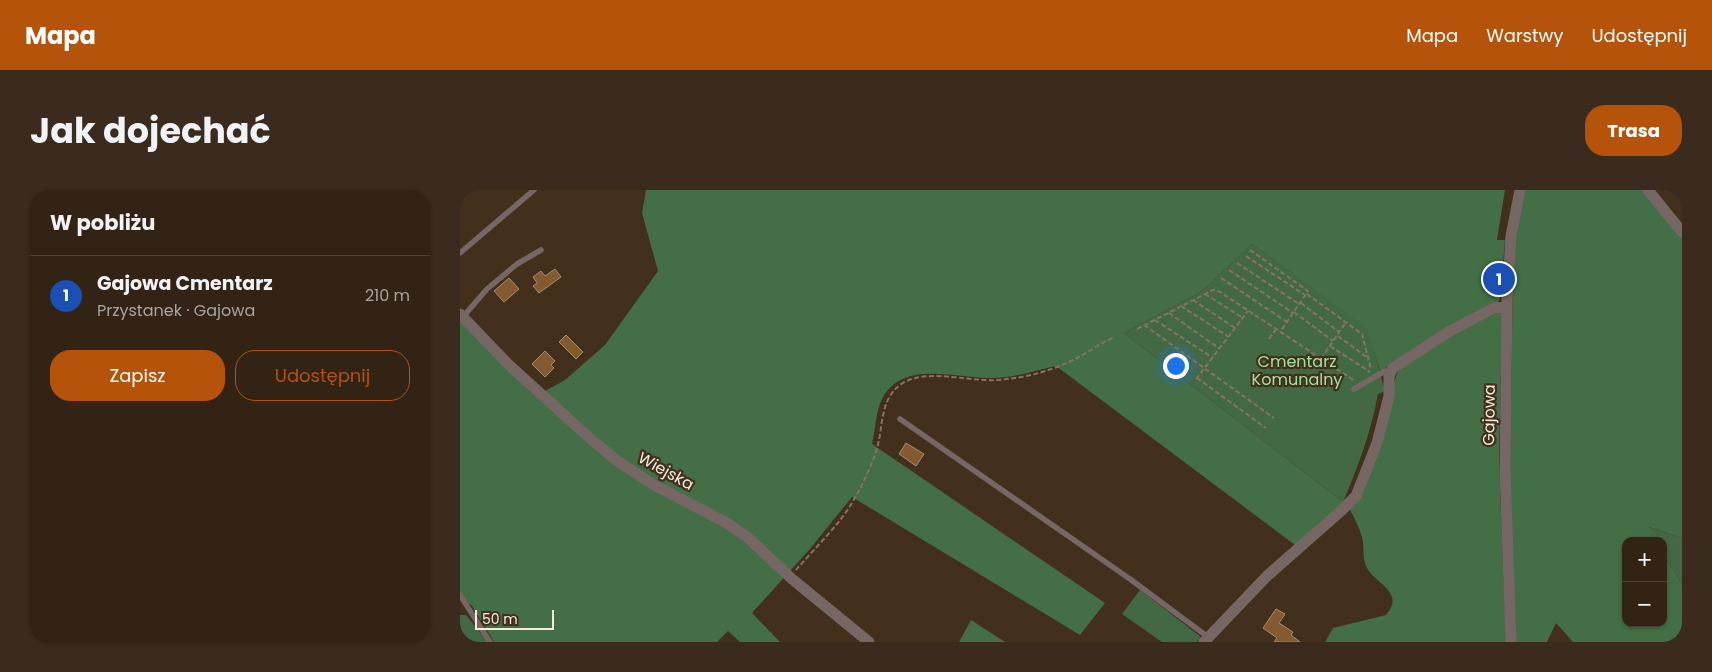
<!DOCTYPE html>
<html lang="pl">
<head>
<meta charset="utf-8">
<style>
	:root { --surface:#322315; --page:#3a2b1e; --text:#f1f3f6; --muted:#a8a4a0; --line:#4d4034; --accent:#b45309 }
	body { margin:0; font-family:Poppins,sans-serif; background:var(--page); color:var(--text) }
	.controls { position:absolute; right:15px; bottom:15px; display:grid; overflow:hidden; border-radius:10px; box-shadow:0 1px 4px #0004 }
	.controls button { width:45px; height:45px; display:grid; place-items:center; padding:0; border:0; border-bottom:1px solid var(--line); background:var(--surface); color:var(--text); font:25px sans-serif }
	.scale { position:absolute; left:15px; bottom:12px; width:79px; box-sizing:border-box; padding-left:5px; border:2px solid #f6eade; border-top:0; font-size:14px; line-height:18px; white-space:nowrap; color:#f6eade; -webkit-text-stroke:4px #422f1c; paint-order:stroke }
	.you { position:absolute; left:715px; top:175px; width:18px; height:18px; margin:-12px; border:4px solid #fff; border-radius:50%; background:#1a73e8; box-shadow:0 0 0 8px #1a73e833 }
	.badge { display:grid; place-items:center; width:32px; height:32px; border-radius:50%; background:var(--accent); color:#fff; font-size:16px; font-weight:700 }
	.pin { position:absolute; translate:-50% -50%; border:2px solid #fff; box-shadow:0 1px 5px #0006 }
	.list { margin:0; padding:0; list-style:none }
	h2 { display:flex; justify-content:space-between; align-items:center; height:65px; margin:0; padding:0 20px; font-size:21px }
	h2 small { font-size:16px; font-weight:400; color:var(--muted) }
	.list li { display:grid; grid-template-columns:32px 1fr auto; gap:15px; align-items:center; box-sizing:border-box; height:80px; padding:0 20px; border-top:1px solid var(--line) }
	.list b { display:block; font-size:19px; white-space:nowrap }
	.list p { margin:0; font-size:16px; white-space:nowrap; color:var(--muted) }
	.list em { font-size:16px; font-style:normal; color:var(--muted) }
	.actions { display:flex; gap:10px; padding:15px 20px }
	.actions a { flex:1; padding:11px 0; border:1px solid var(--accent); border-radius:20px; text-align:center; font-size:18px; color:var(--accent) }
	.actions .main { background:var(--accent); color:#fff }
	.map { position:relative; flex:none; width:1222px; height:452px; overflow:hidden; border-radius:20px }
	header { display:flex; align-items:center; gap:30px; box-sizing:border-box; height:70px; padding:0 25px; background:var(--accent); color:#fff }
	header strong { font-size:24px }
	nav { display:flex; gap:28px; margin-inline-start:auto; font-size:18px }
	.intro { display:flex; align-items:center; justify-content:space-between; box-sizing:border-box; height:120px; padding:0 30px }
	h1 { margin:0; font-size:35px }
	.button { padding:12px 22px; border-radius:20px; background:var(--accent); color:#fff; font-size:18px; font-weight:700 }
	main { display:flex; gap:30px; padding:0 30px }
	aside { flex:1; background:var(--surface); border-radius:20px; box-shadow:0 1px 4px #0004 }
	.map>svg:first-child { display:block }
	.green { fill:#436944 }
	.forest { fill:#446e45 }
	.building { fill:#845b30; stroke:#a38d77 }
	.lines { fill:none; stroke-linecap:round; stroke-linejoin:round }
	.path { stroke:#847464; stroke-width:2; stroke-dasharray:5 2.5; stroke-linecap:butt }
	.service { stroke:#766765; stroke-width:5.5 }
	.minor { stroke:#766765; stroke-width:11 }
	.labels { text-anchor:middle; dominant-baseline:central; stroke-width:4.5; stroke-linejoin:round; paint-order:stroke }
	.park-label { font-size:16px; fill:#a1e2a2; stroke:#422f1c }
	.street-label { font-size:16px; fill:#f6eade; stroke:#422f1c }
</style>
</head>
<body>
<header>
<strong>Mapa</strong>
<nav><a>Mapa</a><a>Warstwy</a><a>Udostępnij</a></nav>
</header>
<div class="intro"><h1>Jak dojechać</h1><a class="button">Trasa</a></div>
<main>
<aside>
<h2>W pobliżu<small></small></h2>
<ul class="list">
<li><span class="badge" style="background:#1a4fb4">1</span><div><b>Gajowa Cmentarz</b><p>Przystanek · Gajowa</p></div><em>210 m</em></li>
</ul>
<div class="actions"><a class="main">Zapisz</a><a>Udostępnij</a></div>
</aside>
<div class="map">
<svg width="1222" height="452" viewBox="0 0 1222 452">
	<rect width="100%" height="100%" fill="#422f1c"/>
	<path class="green" d="M792 54 908 139 925 201 918 204C911 242 898 277 883 312L664 143 741 102Z
		M1188 337 1222 348V395L1203 363V351H1196Z
		M680 400 741 447 737 452H702L662 424Z
		M0 425H6L28 452H3L0 446Z"/>
	<path class="forest" d="M186 0H1045L1037 50H1045L1040 109 1037 114 920 181 907 139 792 54 741 102 664 143 883 312 835 355 596 176C574 181 550 189 528 188 494 188 442 170 422 209 416 220 415 242 412 254L645 413 620 445 392 307 349 360 292 423 320 452H280L268 441 257 452H34L12 416 0 406V132H2L85 201 105 190 145 155 198 81 182 23Z
		M1065 0H1184L1222 47V348L1189 337 1196 351H1166V433H1203V363L1222 395V452H1113L1096 433 1087 452H1056L1050 283 1053 81 1055 48Z
		M1042 120 1039 270 1046 452H865L873 438 926 425C930 420 934 415 932 407 928 396 915 390 909 381 901 371 905 358 902 347 899 337 894 327 889 318L938 181 980 151Z
		M511 430 545 452H499Z"/>
	<path class="building" d="M95 79 101 87 79 103 73 96 77 93 73 87 81 81 85 86Z
		M49 88 59 99 44 112 34 101Z
		M106 145 123 162 116 169 99 152Z
		M85 161 95 171 91 175 94 178 85 187 72 174Z
		M446 253 464 264 456 276 439 264Z
		M816 419 825 424 819 433 833 442 831 445 840 452H814L817 448 803 438Z"/>
	<g class="lines">
		<path class="path" d="M790 60 848 101 820 142
			M786 66 845 105
			M777 73 839 114
			M769 80 833 123
			M761 88 827 132
			M745 104 783 128
			M847 104 902 144 911 179
			M733 110 775 138
			M841 113 879 142
			M721 116 769 147
			M834 122 873 151
			M709 123 760 159
			M695 130 753 168
			M684 135 814 228
			M677 139 753 100H757L895 191
			M878 146 908 168
			M809 149 816 139
			M870 156 910 182
			M861 169 886 132
			M737 188 806 238
			M736 189 788 121
			M336 380C353 360 379 335 392 313 401 298 409 281 415 265 424 242 418 211 440 195 464 177 508 192 537 190 565 188 592 181 617 168 629 162 640 153 653 148"/>
		<path class="service" d="M0 63 74 0
			M2 128 27 99 57 74 81 60
			M894 199 925 181 930 182
			M440 229 670 389 748 447
			M0 405 30 452"/>
		<path class="minor" d="M1188 0 1222 42
			M0 124 48 174 133 251 156 270 194 295 267 333 287 347 332 389 409 452
			M744 452 807 386 883 319 896 306 917 253 929 206V186L933 178 990 141 1034 118 1047 117
			M1051 452 1045 280 1047 110 1051 46 1060 0"/>
	</g>
	<g class="labels">
		<g class="park-label">
			<text x="837" y="171">Cmentarz<tspan x="837" dy="18">Komunalny</tspan></text>
		</g>
		<g class="street-label">
			<text transform="translate(1029 225) rotate(-89)">Gajowa</text>
			<text transform="translate(206 281) rotate(29)">Wiejska</text>
		</g>
	</g>
</svg>
<div class="controls">
<button>+</button>
<button>−</button>
</div>
<div class="scale">50 m</div>
<div class="you"></div>
<div class="pin badge" style="left:1039px;top:89px;background:#1a4fb4">1</div>
</div>
</main>
</body>
</html>
